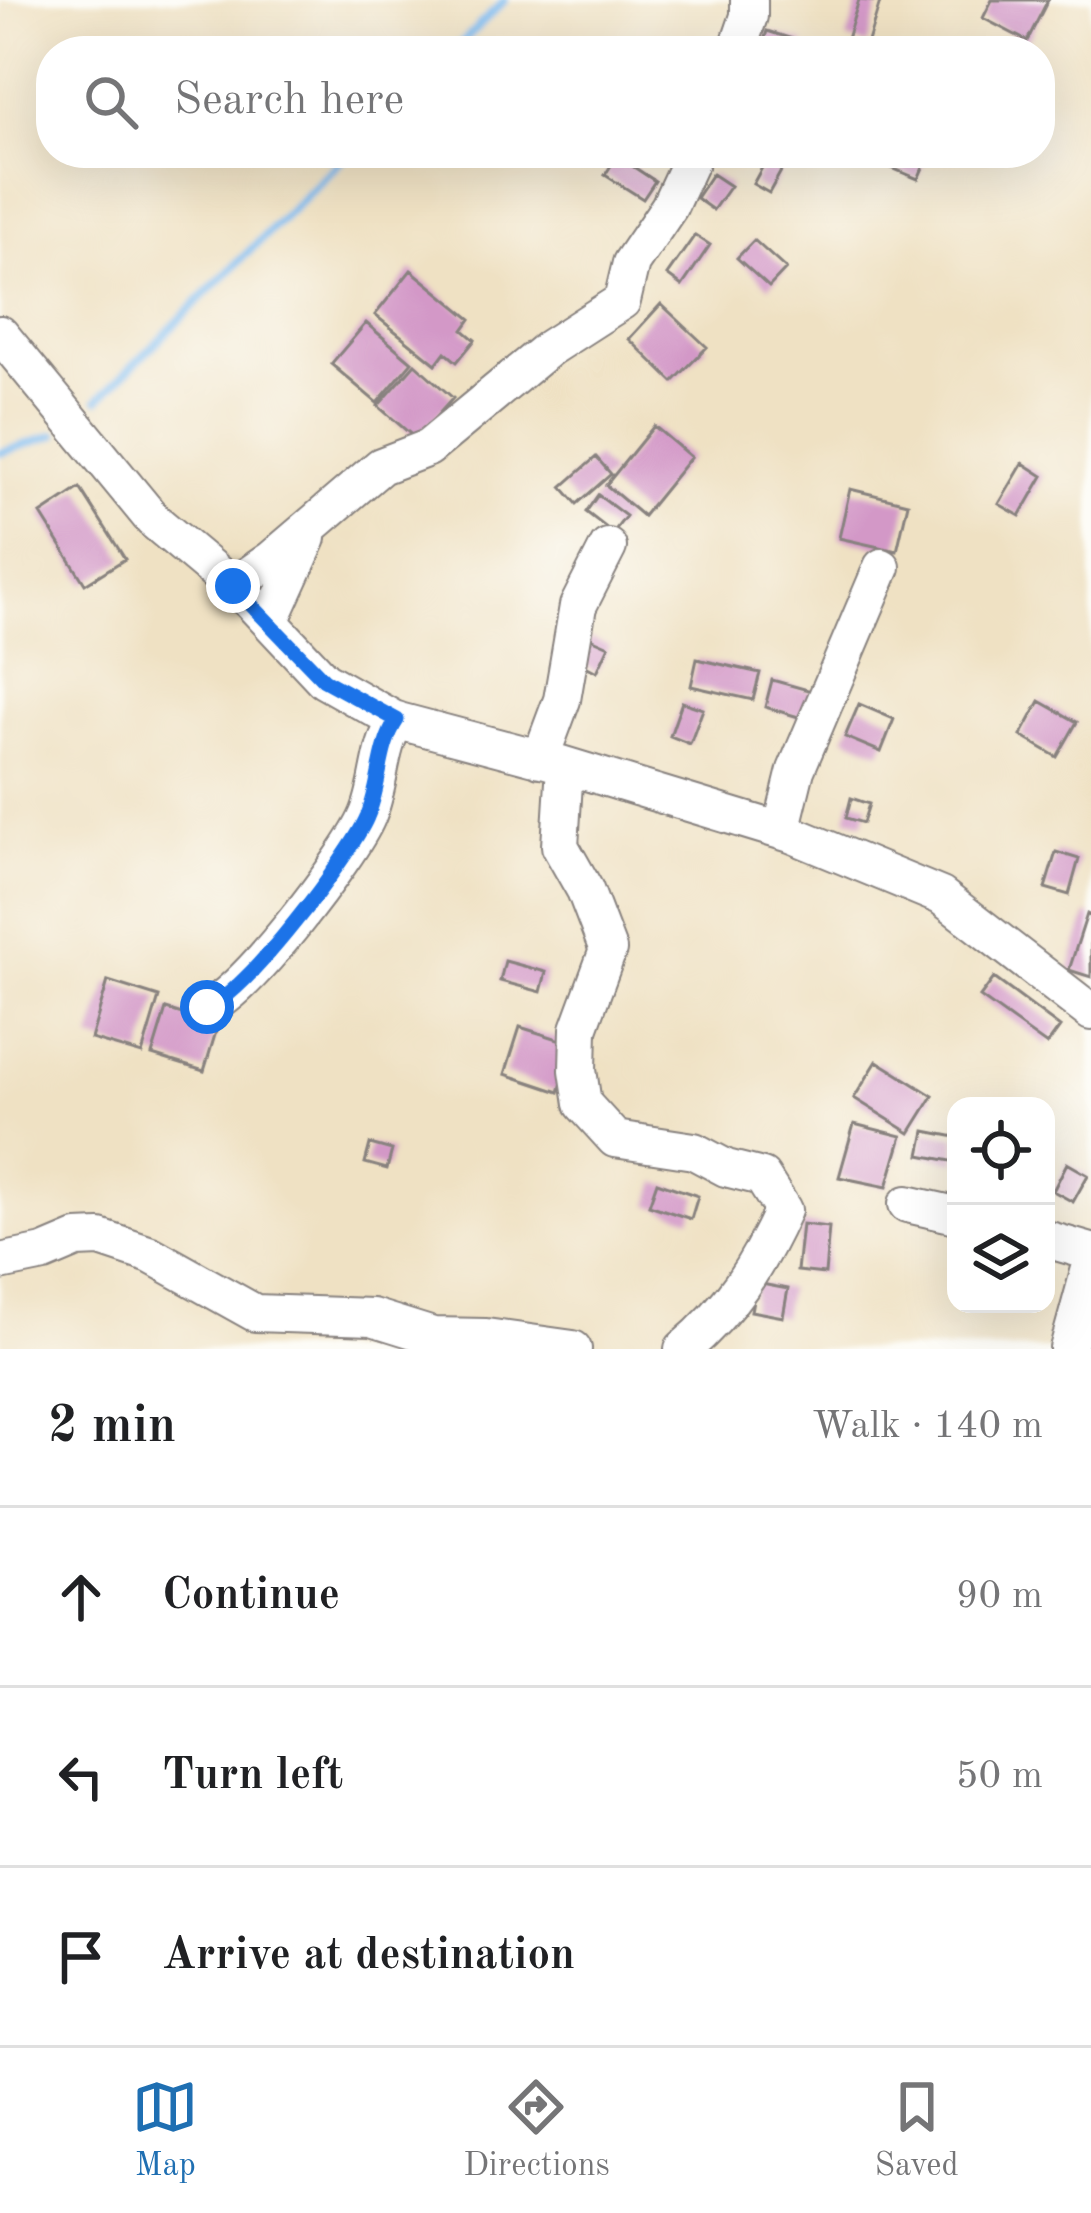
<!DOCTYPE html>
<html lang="en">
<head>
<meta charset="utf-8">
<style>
	:root { --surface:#fff; --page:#f2f2f2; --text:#202124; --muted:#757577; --line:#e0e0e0; --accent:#1f6fb2 }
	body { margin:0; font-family:"Old Standard TT",serif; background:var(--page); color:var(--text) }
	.controls { position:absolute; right:36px; bottom:36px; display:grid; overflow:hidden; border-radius:24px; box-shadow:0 12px 48px #0002 }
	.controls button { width:108px; height:108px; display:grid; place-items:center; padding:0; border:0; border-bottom:3px solid var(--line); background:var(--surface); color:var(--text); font:60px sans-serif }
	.stop { position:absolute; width:36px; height:36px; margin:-27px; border:9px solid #1a73e8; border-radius:50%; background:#fff }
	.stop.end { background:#1a73e8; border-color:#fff; box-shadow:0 3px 12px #0008 }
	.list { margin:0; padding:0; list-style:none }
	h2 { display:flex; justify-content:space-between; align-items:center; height:156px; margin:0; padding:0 48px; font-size:51px }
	h2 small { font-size:39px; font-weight:400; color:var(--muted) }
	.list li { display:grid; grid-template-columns:78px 1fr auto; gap:36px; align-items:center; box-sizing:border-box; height:180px; padding:0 48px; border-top:3px solid var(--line) }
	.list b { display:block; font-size:45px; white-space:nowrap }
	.list em { font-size:39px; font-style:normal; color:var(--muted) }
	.icon { flex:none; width:66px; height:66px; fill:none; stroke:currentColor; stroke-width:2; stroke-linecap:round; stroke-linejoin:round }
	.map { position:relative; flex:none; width:1091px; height:1349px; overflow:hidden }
	.search { position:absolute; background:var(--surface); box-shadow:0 12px 48px #0002; left:36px; right:36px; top:36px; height:132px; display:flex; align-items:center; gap:30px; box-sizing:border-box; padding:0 42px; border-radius:48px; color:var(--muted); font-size:45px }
	.sheet { height:696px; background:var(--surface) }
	nav { display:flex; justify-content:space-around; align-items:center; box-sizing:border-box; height:168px; border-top:3px solid var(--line); background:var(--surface); font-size:33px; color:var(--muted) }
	nav a { display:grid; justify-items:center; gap:6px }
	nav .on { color:var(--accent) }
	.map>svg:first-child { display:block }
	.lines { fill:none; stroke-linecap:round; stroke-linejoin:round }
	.stream { stroke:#7dbbf0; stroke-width:8 }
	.building { fill:#d398c7 }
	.minor-casing { stroke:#88827f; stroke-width:40 }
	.minor { stroke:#fff; stroke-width:36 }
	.route { stroke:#1a73e8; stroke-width:15 }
</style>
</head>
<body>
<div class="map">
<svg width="1091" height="1349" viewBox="0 0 1091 1349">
	<rect width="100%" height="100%" fill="#fdfcf7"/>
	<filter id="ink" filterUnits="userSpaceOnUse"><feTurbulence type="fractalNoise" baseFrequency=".00833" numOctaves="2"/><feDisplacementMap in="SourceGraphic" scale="24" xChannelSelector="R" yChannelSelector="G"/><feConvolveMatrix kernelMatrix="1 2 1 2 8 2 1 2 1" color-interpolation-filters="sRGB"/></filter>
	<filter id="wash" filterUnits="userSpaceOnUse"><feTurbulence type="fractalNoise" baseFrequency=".004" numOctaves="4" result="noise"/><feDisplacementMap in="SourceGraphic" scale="48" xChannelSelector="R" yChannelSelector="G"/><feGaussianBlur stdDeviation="2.7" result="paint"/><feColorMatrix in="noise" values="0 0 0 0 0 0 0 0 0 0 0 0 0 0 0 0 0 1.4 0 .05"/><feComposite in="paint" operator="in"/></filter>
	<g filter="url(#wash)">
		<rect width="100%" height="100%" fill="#efe1c3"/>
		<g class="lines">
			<path class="stream" d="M453 51 505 0
				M98 400 349 153
				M0 453 55 435"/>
		</g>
		<g id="blocks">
			<path class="building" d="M859 0 880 2 867 45 847 39Z
				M992 0H1048L1027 41 983 18Z
				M767 31 805 43 802 51H761Z
				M770 153H791L769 193 753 184Z
				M893 153 928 156 918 179 887 166Z
				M617 156 655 181 643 199 605 175Z
				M712 174 730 186 713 210 696 198Z
				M695 235 710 245 682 286 667 275Z
				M754 240 786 269 769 287 737 258Z
				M411 270 471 319 463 330 475 340 457 362 445 352 436 364 375 315Z
				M661 304 707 347 673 382 629 339Z
				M366 323 412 362 377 403 331 364Z
				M415 364 453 398 416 439 378 406Z
				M654 426 691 457 643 516 606 485Z
				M596 457 611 474 577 504 562 487Z
				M1023 463 1043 476 1020 516 999 504Z
				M80 488 125 559 85 584 41 514Z
				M850 489 908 503 897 551 839 538Z
				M598 495 626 516 613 533 586 512Z
				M591 638 609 646 597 672 580 663Z
				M697 659 760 673 753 700 691 686Z
				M772 680 819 693 812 721 765 707Z
				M1040 701 1077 722 1057 757 1021 736Z
				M682 702 703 709 690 744 670 736Z
				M859 704 894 719 881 752 845 737Z
				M851 798 869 804 863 823 846 818Z
				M1056 852 1079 859 1069 895 1045 888Z
				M1087 914 1091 916V977L1069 970Z
				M505 961 546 972 541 992 500 981Z
				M994 978 1060 1027 1047 1045 980 997Z
				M108 981 159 997 142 1054 91 1039Z
				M166 1009 218 1025 204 1071 152 1055Z
				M520 1027 574 1044 559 1092 505 1074Z
				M877 1061 933 1096 910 1133 854 1098Z
				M854 1124 902 1136 887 1187 839 1177Z
				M925 1131 956 1137V1162L920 1155Z
				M370 1144 392 1150 387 1169 365 1163Z
				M1067 1163 1088 1175 1073 1202 1053 1191Z
				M657 1182 698 1196 691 1219 649 1205Z
				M802 1224 829 1227 825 1274 797 1271Z
				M756 1283 788 1289 783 1317 751 1311Z"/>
		</g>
	</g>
	<g filter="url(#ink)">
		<use href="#blocks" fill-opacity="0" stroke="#88827f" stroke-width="3"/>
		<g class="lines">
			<defs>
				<path id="minor" d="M737 51 749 16V0
					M0 334 153 520 250 601 324 680 395 720 554 762 791 834 941 896 1091 1012
					M233 586 272 559 381 466 428 448 549 348 622 301 631 263 669 207 694 153
					M270 622 308 538
					M540 759 562 700 578 606 608 547
					M565 766 560 846 585 890 608 950 579 1029 578 1070 583 1104 615 1139 694 1151 726 1168 762 1177 783 1210C758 1265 730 1310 683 1349
					M781 831 796 770 882 567
					M207 1007C241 1000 352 853 367 817 381 786 378 748 397 720
					M907 1204 956 1215
					M1046 1239 1091 1252
					M0 1262 44 1253 77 1239 100 1238 151 1255 255 1313 372 1317 433 1336 486 1337 573 1349
					M1068 1349 1091 1265"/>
			</defs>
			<use href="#minor" class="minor-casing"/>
			<use href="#minor" class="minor"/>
		</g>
	</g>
	<g class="lines" filter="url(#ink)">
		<path class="route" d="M207 1007C241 1000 352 853 367 817 381 786 378 748 397 720L324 680 233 586"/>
	</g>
</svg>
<div class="controls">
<button><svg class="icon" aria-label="locate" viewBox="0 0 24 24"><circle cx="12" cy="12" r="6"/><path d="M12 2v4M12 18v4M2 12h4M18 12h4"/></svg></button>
<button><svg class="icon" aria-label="layers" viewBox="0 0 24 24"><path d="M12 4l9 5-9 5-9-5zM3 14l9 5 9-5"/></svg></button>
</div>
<div class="stop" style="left:207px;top:1007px"></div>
<div class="stop end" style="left:233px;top:586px"></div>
<div class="search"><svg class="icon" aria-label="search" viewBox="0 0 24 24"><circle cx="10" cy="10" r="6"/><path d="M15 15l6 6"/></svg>Search here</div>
</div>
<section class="sheet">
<h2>2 min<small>Walk · 140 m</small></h2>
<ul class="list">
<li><svg class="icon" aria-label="ahead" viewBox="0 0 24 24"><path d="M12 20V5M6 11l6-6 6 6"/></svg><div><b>Continue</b></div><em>90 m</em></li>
<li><svg class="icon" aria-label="left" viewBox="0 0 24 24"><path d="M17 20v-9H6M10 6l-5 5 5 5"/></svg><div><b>Turn left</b></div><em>50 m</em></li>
<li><svg class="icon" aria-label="arrive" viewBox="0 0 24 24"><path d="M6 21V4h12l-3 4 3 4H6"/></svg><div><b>Arrive at destination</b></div></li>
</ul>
</section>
<nav>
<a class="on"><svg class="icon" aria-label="map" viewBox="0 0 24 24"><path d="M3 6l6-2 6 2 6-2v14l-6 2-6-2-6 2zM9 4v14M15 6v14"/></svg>Map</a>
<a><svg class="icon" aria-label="directions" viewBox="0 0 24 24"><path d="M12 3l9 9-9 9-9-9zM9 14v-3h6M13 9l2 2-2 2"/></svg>Directions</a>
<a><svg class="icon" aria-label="saved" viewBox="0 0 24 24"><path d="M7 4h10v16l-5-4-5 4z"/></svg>Saved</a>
</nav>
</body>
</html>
